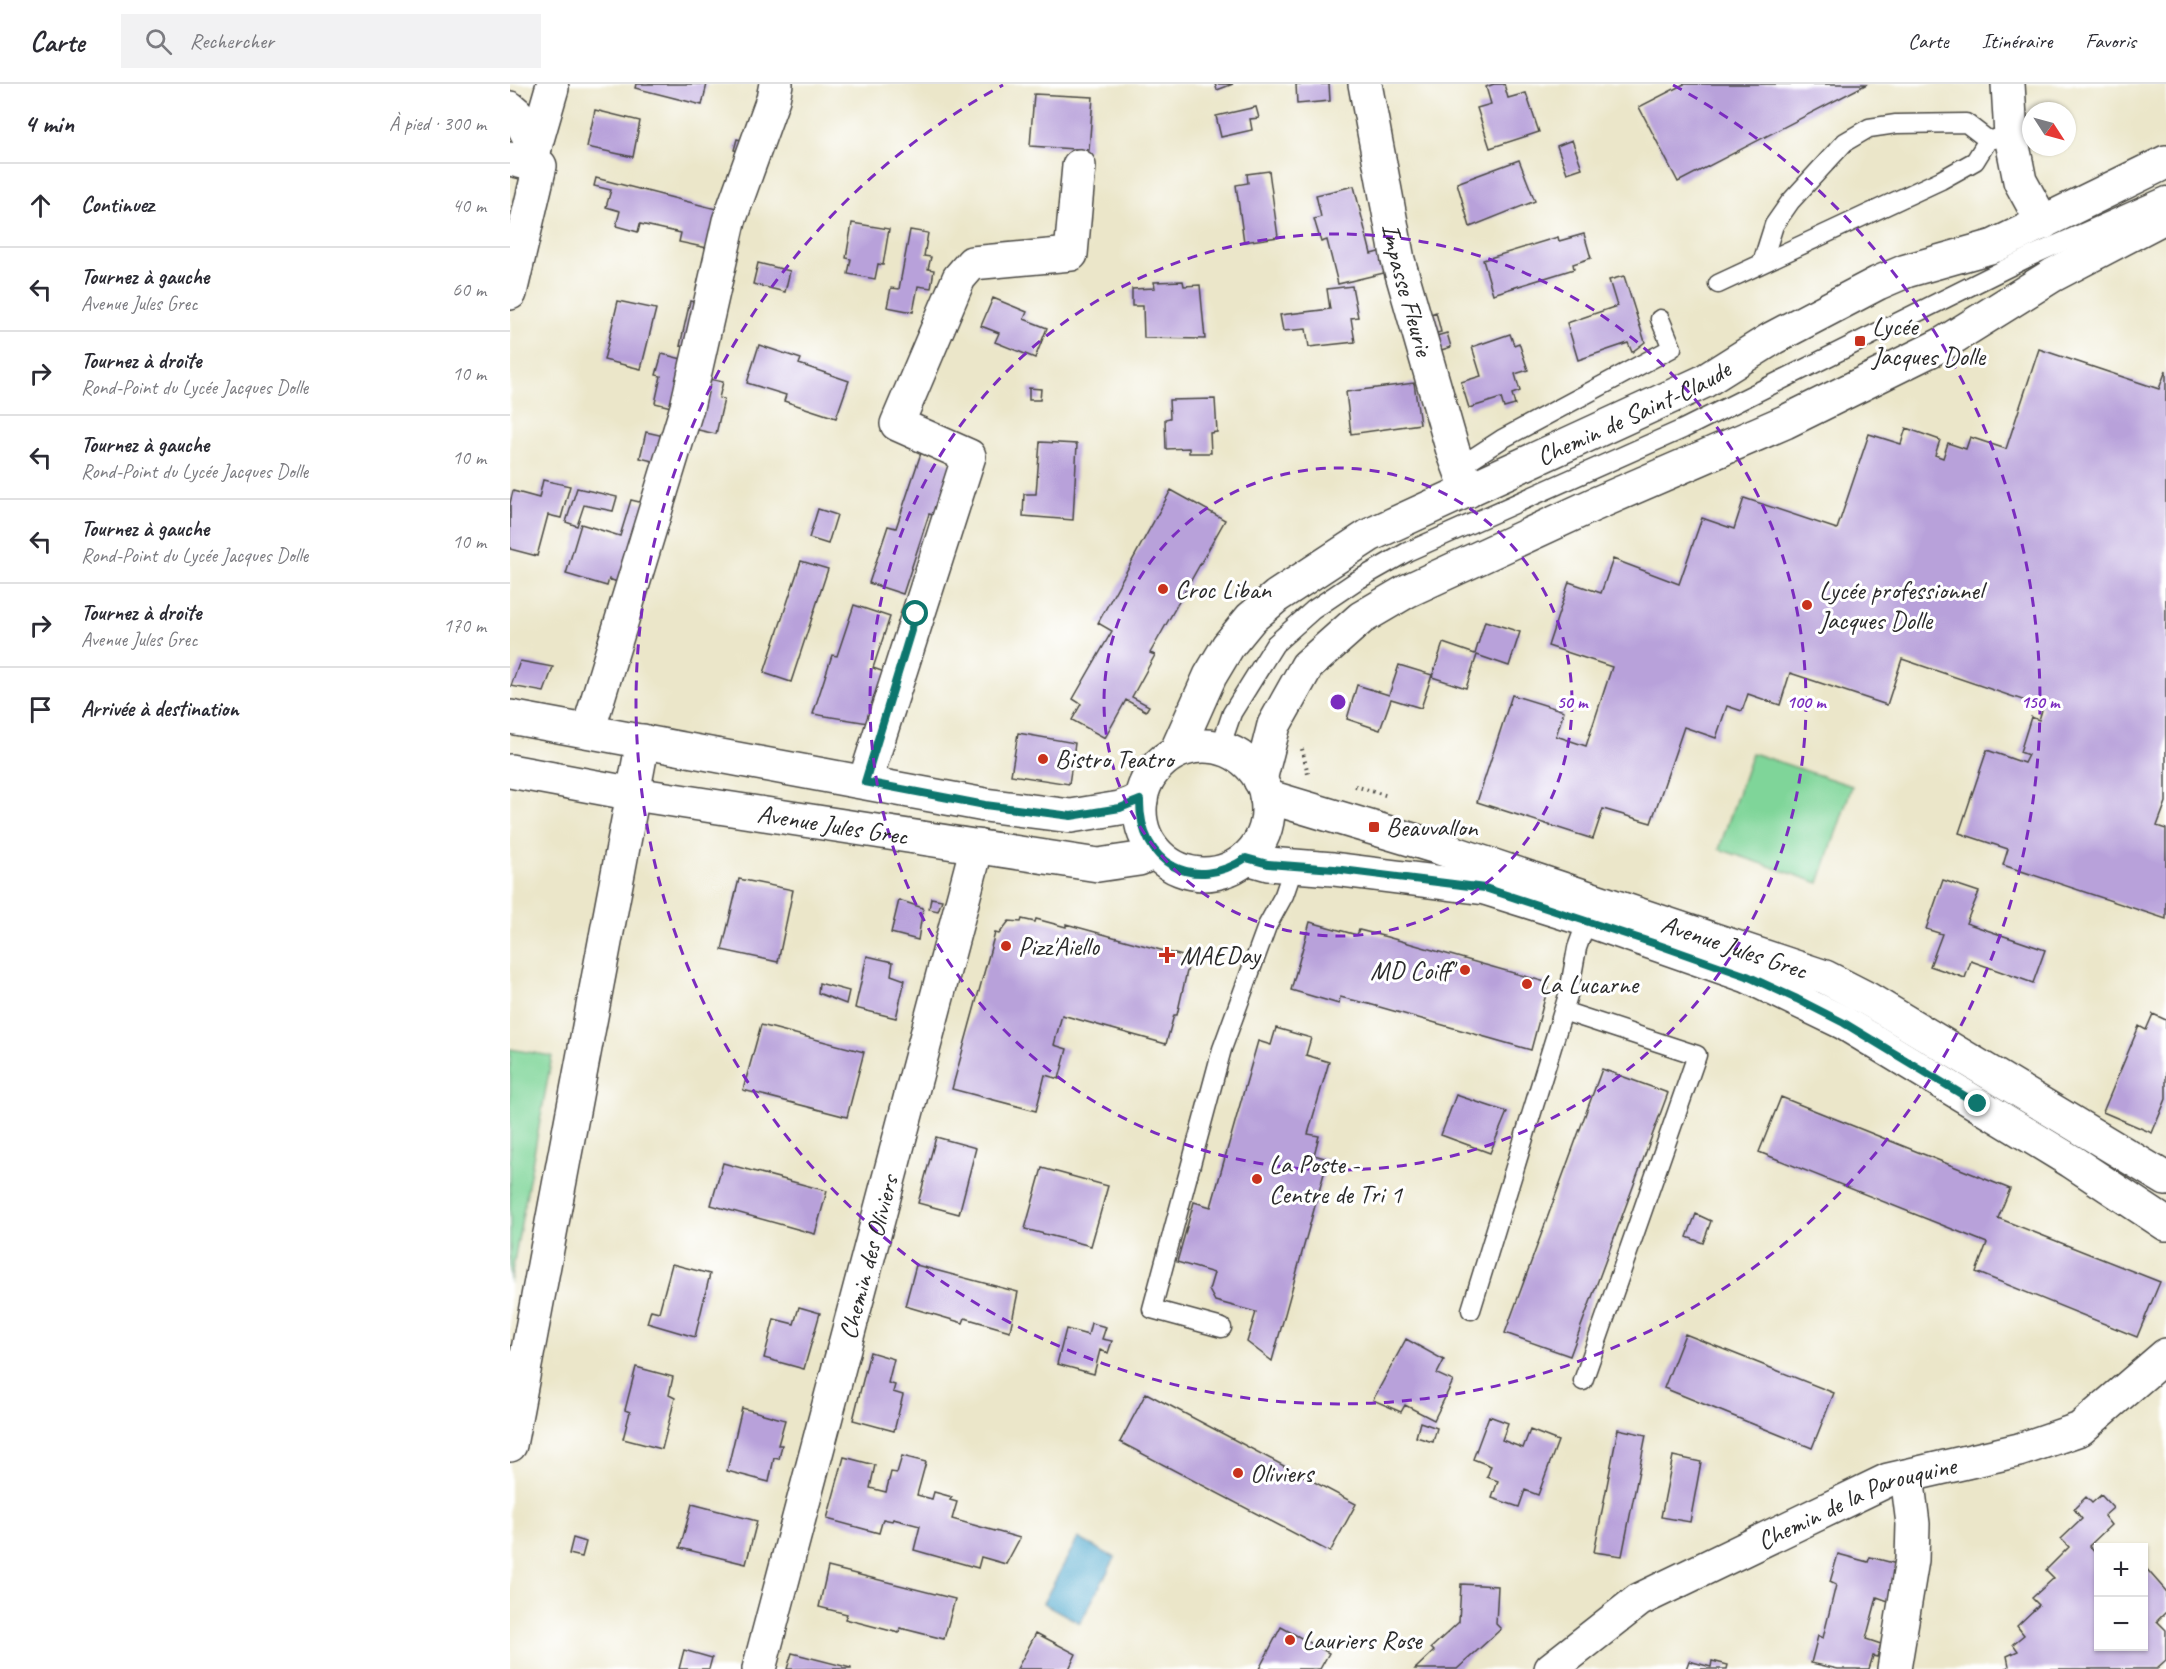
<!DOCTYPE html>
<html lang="fr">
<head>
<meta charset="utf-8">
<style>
	:root { --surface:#fff; --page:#f2f2f3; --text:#2b2b33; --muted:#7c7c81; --line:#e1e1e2 }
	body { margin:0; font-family:Caveat,sans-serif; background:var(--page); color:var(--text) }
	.controls { position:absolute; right:18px; bottom:18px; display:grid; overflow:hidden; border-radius:0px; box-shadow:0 2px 4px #0004 }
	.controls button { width:54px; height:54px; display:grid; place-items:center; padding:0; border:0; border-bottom:2px solid var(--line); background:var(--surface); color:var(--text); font:30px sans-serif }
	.compass { position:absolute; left:1512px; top:18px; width:54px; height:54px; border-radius:50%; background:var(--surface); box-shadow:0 2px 4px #0004; rotate:126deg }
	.stop { position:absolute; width:18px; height:18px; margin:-14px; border:4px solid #0f766e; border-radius:50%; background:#fff }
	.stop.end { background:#0f766e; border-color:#fff; box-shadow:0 2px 6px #0008 }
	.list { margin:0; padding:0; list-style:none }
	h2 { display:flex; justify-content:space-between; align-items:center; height:78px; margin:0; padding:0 24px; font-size:26px }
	h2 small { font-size:20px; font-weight:400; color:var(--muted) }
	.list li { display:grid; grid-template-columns:39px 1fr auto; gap:18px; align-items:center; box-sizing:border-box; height:84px; padding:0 24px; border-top:2px solid var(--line) }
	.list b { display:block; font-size:22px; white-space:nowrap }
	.list p { margin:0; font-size:20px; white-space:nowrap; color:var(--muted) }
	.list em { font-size:20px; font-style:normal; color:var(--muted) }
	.icon { flex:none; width:33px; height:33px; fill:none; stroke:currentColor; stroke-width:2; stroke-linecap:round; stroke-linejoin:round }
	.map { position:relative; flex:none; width:1656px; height:1585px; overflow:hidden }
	header { display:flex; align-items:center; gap:36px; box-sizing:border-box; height:84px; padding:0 30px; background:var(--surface); border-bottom:2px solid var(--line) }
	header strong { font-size:28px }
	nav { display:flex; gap:33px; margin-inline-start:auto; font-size:21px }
	.search { width:420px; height:54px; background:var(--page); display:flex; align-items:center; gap:15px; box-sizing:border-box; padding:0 21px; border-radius:0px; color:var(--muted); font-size:22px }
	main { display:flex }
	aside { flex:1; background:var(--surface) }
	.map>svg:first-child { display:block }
	.green { fill:#7fd599; stroke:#558062; stroke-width:1.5 }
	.water { fill:#4fa9cd; stroke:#3d6a7c; stroke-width:1.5 }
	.building { fill:#b8a1da }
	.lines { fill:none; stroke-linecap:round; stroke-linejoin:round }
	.lane-casing { stroke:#484743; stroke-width:21 }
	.street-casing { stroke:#484743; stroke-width:36 }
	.secondary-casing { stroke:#484743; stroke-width:36 }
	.path { stroke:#484743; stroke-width:4; stroke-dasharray:1.5 4.5; stroke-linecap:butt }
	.lane { stroke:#fff; stroke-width:18 }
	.street { stroke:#fff; stroke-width:33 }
	.secondary { stroke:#fff; stroke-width:33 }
	.route { stroke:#0f766e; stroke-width:8 }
	.ring { fill:none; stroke:#7b2cbf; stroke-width:3; stroke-dasharray:10 8 }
	.poi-dot { fill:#c8321e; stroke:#fff; stroke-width:2 }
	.labels { text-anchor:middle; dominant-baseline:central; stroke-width:6; stroke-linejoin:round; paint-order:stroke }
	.street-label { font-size:26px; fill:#2b2b2b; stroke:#fff }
	.poi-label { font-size:26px; fill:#2b2b2b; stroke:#fff; text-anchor:start }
	.centre { fill:#7b2cbf; stroke:#fff; stroke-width:3 }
	.ring-label { font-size:18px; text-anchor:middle; font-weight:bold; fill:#7b2cbf; stroke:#fff; stroke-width:6; stroke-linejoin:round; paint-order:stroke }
</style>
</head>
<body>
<header>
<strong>Carte</strong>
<div class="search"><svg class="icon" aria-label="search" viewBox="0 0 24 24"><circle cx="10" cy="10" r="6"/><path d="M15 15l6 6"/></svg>Rechercher</div>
<nav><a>Carte</a><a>Itinéraire</a><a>Favoris</a></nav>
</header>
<main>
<aside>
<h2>4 min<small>À pied · 300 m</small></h2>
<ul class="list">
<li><svg class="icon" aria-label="ahead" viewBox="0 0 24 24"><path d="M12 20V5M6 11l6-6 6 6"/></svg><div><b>Continuez</b></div><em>40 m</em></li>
<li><svg class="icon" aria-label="left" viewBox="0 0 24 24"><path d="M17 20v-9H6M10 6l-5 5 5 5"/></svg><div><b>Tournez à gauche</b><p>Avenue Jules Grec</p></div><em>60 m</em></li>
<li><svg class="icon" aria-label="right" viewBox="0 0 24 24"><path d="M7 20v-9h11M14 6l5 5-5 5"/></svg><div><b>Tournez à droite</b><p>Rond-Point du Lycée Jacques Dolle</p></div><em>10 m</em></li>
<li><svg class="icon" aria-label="left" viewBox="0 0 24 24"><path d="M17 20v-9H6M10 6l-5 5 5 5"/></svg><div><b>Tournez à gauche</b><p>Rond-Point du Lycée Jacques Dolle</p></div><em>10 m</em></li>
<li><svg class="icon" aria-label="left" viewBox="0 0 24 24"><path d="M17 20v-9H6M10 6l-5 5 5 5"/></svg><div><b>Tournez à gauche</b><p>Rond-Point du Lycée Jacques Dolle</p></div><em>10 m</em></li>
<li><svg class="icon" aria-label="right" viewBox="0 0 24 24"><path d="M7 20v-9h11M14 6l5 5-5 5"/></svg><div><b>Tournez à droite</b><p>Avenue Jules Grec</p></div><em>170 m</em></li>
<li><svg class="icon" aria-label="arrive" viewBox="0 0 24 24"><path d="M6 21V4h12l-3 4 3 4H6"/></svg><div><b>Arrivée à destination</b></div></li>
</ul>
</aside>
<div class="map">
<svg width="1656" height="1585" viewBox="0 0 1656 1585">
	<rect width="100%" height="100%" fill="#fff"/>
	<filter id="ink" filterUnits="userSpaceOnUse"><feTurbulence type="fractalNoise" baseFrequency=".0167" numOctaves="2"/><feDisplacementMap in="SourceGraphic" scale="12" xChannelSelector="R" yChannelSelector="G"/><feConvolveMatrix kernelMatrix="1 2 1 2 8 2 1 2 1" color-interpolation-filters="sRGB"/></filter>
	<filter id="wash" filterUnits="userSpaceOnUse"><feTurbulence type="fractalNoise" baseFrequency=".008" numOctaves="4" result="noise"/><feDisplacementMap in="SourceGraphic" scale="24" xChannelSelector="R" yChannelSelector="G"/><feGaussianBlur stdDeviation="1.35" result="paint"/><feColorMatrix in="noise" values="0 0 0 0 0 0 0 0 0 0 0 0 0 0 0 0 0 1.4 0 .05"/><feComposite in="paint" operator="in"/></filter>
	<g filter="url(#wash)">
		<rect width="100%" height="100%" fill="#ebe6c9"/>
		<path class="green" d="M1242 669 1342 702 1309 799 1209 765Z
			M0 965 42 972 0 1199Z"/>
		<path class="water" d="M568 1454 605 1474 570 1539 533 1519Z"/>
		<g id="blocks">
			<path class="building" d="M126 0H197L192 21 125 4Z
				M705 0H723L707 6Z
				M786 0H819L820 17 787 20Z
				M984 0H994L998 14 1016 9 1029 48 980 64 967 24 981 20 976 3Z
				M1174 0H1357L1168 98 1129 23Z
				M524 10 583 13 579 66 520 62Z
				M746 23 749 34 740 35 742 46 711 53 706 32Z
				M85 26 130 37 123 73 77 63Z
				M227 55 239 58 235 69 224 66Z
				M1062 56 1072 84 1057 89 1047 62Z
				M1009 76 1025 117 960 143 947 99Z
				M759 87 768 153 734 158 726 101 738 99 737 90Z
				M86 94 210 126 202 165 169 158 171 149 130 140 128 148 106 142 110 127 96 123 101 106 84 102Z
				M844 102 861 170 872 167 878 188 828 200 817 156 811 158 804 135 811 133 806 111Z
				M342 139 379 145 373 181 368 180 365 195 338 190 341 175 336 174Z
				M400 146 418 149 414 172 421 173 418 185 424 186 421 204 408 202 403 228 377 223 381 204 389 205Z
				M1074 150 1081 174 1063 180 1064 185 983 210 973 176 1048 153 1049 157Z
				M248 179 280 187 275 208 243 200Z
				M1114 192 1135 258 1122 268 1118 259 1068 276 1057 239 1107 222 1099 196Z
				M673 197 674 202 690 201 695 255 634 254 633 222H622V205L645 204 644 198Z
				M842 202 848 233 841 234 845 258 799 263 796 245 773 247 770 231 820 225 817 205Z
				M483 214 517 228 514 235 537 244 525 274 485 258 489 249 471 242Z
				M108 217 146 225 131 285 94 276Z
				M180 217 192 220 182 265 170 262Z
				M926 228 931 248 923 250 918 231Z
				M937 249 941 263 928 267 923 253Z
				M1000 250 1004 261 1009 259 1018 286 1005 290 1010 307 1002 310 1005 321 994 324 991 314 959 324 951 298 971 292 962 263Z
				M249 261 291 275 289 280 339 297 326 334 274 317 276 311 237 299Z
				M1529 265 1649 305 1656 286V718L1647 742 1656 745V835L1493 781 1498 765 1449 749 1477 666 1514 679 1518 671 1510 668 1521 633 1529 636 1533 623 1392 575 1377 621 1280 589 1270 621 1238 610 1232 627 1217 622 1206 654 1174 643 1141 739 1093 725 1083 755 967 718 1002 611 1054 627 1046 652 1076 662 1102 583 1038 562 1059 498 1091 509 1103 475 1169 500 1192 434 1224 445 1234 414 1327 445 1359 350 1391 360 1396 344 1430 356 1425 371 1433 374 1438 359 1456 365 1460 353 1496 365Z
				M152 270 180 277 169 325 145 319 151 292 146 291Z
				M195 294 213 298 209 314 214 315 206 350 184 345Z
				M904 299 910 340 841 350 836 308Z
				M519 304 531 305 530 316H519Z
				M705 315 707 348 700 349 701 369H679V364L656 365 655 335 660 334 659 316Z
				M136 348 154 352 147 378 130 374Z
				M530 358 567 360 563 436 513 432 514 410H526Z
				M411 369 443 380 426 432 419 430 393 510 359 499 378 442 386 444Z
				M33 396 60 402 51 434 38 431 27 472 0 465V419L3 407 29 414Z
				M67 404 107 413 103 427 74 421 67 442 56 438Z
				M661 406 715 436 640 569 645 571 622 613 639 622 636 627 616 616 595 654 562 636 571 620 563 615 602 547 588 539Z
				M121 416 138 420 110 499 99 495 97 502 56 490 71 440 110 452Z
				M308 425 327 431 318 460 299 454Z
				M291 477 318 485 281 598 254 589Z
				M344 521 380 533 363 584 380 590 364 640 303 630 322 571 327 572Z
				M975 537 1010 548 999 582 967 571 956 604 922 593 933 559 965 570Z
				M10 577 43 583 34 608 1 602Z
				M889 581 922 591 911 624 881 615 870 646 837 635 847 601 879 611Z
				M508 649 565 659 559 700 501 691Z
				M229 795 283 806 268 878 212 866Z
				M1433 796 1469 808 1456 839 1535 866 1523 899 1461 877 1455 894 1420 882 1432 850 1416 845Z
				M421 814 432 816 428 827 419 825Z
				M389 816 413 824 408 856 381 849Z
				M512 835 525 838 526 835 556 843V840L680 874 667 931H664L656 960 552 931 544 961 557 965 549 995 535 991 526 1027 442 1005 485 849 489 850 499 837 511 838Z
				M800 838 847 851 849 846 877 853 1039 899 1021 966 859 920 830 913 829 920 781 906Z
				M357 872 383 878 381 891 395 896 386 934 345 924Z
				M309 899 339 907 336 920 308 909Z
				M1643 930 1656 936V1015L1642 1049 1593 1028 1629 942 1636 946Z
				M251 941 354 968 337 1033 233 1006Z
				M766 944 801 954 796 971 819 978 798 1050 809 1052 804 1071 818 1075 762 1277 737 1258 746 1228 705 1217 699 1206 704 1189 667 1178 684 1118 701 1123 748 957 761 961Z
				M1092 985 1158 1009 1060 1272 995 1249Z
				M946 1011 997 1028 980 1069 931 1051Z
				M1271 1013 1500 1105 1488 1134 1650 1198 1627 1253 1466 1188 1477 1159 1249 1068Z
				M426 1053 466 1064 449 1130 408 1119Z
				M213 1079 317 1107 305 1150 201 1121Z
				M532 1084 598 1102 581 1162 515 1145Z
				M1186 1130 1201 1137 1193 1159 1177 1153Z
				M162 1180 200 1190 185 1253 137 1239 141 1226 149 1228Z
				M406 1181 508 1208 500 1247 455 1234 453 1239 395 1222Z
				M289 1223 310 1229 294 1285 254 1274 264 1235 284 1240Z
				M581 1239 596 1243 592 1255 602 1257 598 1269 590 1266 584 1290 547 1280 556 1245 578 1251Z
				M1175 1250 1324 1309 1302 1364 1154 1304Z
				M896 1255 934 1276 927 1290 943 1297 924 1336 895 1321 891 1328 863 1316Z
				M360 1268 384 1275 378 1299 385 1301 383 1308 393 1311 384 1347 343 1336Z
				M126 1283 163 1293 159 1311 165 1314 152 1365 113 1355 120 1328 115 1326Z
				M636 1309 846 1420 820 1468 610 1358Z
				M232 1324 275 1336 268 1361H272L269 1375 264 1374 259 1398 217 1387Z
				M979 1332 998 1339 992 1356 1013 1364 1020 1346 1048 1357 1028 1411 1015 1406 1009 1423 982 1414 988 1397 977 1393 981 1382 963 1375Z
				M910 1338 927 1344 923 1358 906 1353Z
				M1108 1345 1136 1351 1112 1472 1084 1468Z
				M392 1372 416 1378 407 1411 422 1415 424 1408 442 1413 440 1416 447 1418 442 1435 510 1454 496 1480 471 1473 468 1484 404 1466 410 1442 383 1435 382 1437 373 1435 369 1449 317 1435 334 1373 365 1381 360 1404 376 1408 381 1388 387 1389Z
				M1163 1372 1191 1378 1180 1438 1151 1433Z
				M1591 1411 1603 1424 1594 1432 1601 1441 1579 1462 1588 1472V1563H1634V1482L1656 1507V1528L1647 1537 1656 1546V1577L1647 1585H1495L1499 1582 1497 1572 1508 1567 1503 1560 1514 1551 1507 1542 1529 1521 1522 1514 1544 1494 1536 1486 1559 1463 1551 1455 1572 1435 1564 1425 1576 1413 1582 1419Z
				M182 1420 247 1437 236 1480 170 1464Z
				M63 1454 76 1458 72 1473 59 1470Z
				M1328 1470 1358 1478 1360 1473 1387 1480 1381 1503 1384 1504 1381 1518 1367 1513 1365 1521 1356 1555 1371 1560 1367 1573 1363 1572 1359 1585H1328L1301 1579 1308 1552 1313 1554 1326 1501 1320 1498Z
				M318 1483 445 1515 434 1555 390 1544 389 1549 335 1535 337 1530 309 1523Z
				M951 1500 988 1502 986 1540 991 1545 947 1585H905L924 1567 921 1564 949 1538Z
				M771 1543 819 1569 810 1585H749Z
				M526 1549 566 1570 559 1585H507Z
				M174 1566 202 1574 199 1585H169Z
				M282 1569 341 1584V1585H277Z
				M1179 1577 1201 1583 1202 1577 1218 1581 1217 1585H1176Z"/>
		</g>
	</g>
	<g filter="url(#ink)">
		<use href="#blocks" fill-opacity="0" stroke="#484743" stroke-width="1.5"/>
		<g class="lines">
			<defs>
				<path id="lane" d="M1252 179 1264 141 1280 118 1335 58 1359 44 1386 40 1456 39 1478 56 1501 52
					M1208 200 1431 96 1465 77 1478 56
					M949 383 992 355 1162 264 1150 235
					M710 664 722 629 765 560 803 526 846 497 897 468 1173 345 1521 172 1656 112
					M1053 927 1187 971 1073 1297
					M961 1226 1059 908 1067 864 1077 836
					M712 1244 642 1225 712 965 757 842 774 811 784 782"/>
				<g id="street">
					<path id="s1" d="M855 0 888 176 943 367 958 407"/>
					<path d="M1498 0 1501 52 1510 97 1533 139"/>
					<path d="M0 24 7 30 25 64"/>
					<path d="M0 75 30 82 0 209"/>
					<path d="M20 80 42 4"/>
					<path d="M78 647 177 323 219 137 263 15 266 0"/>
					<path d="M355 697 459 372 387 340 449 194 462 179 561 170 569 82"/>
					<path d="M0 1361 133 657"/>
					<path id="s2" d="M249 1585 467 762"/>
					<path id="s3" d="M1041 1585 1129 1516 1378 1396 1509 1366 1570 1345 1656 1271"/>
					<path d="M1384 1585 1402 1476 1403 1440 1397 1392"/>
				</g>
				<g id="secondary">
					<path d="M0 633 475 721 561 732 610 724 631 716"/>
					<circle cx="694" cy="726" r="64"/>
					<path id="s4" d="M666 668 700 592 718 562 741 534 767 512 860 451 1193 298 1263 254 1368 199 1396 187 1484 162 1656 78"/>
					<path id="s5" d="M0 687 124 710 588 781 629 775 645 768"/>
					<path d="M750 696 764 641 797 582 851 534 897 507 1083 421 1275 338 1431 261 1543 191 1656 132"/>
					<path id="s6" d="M756 712 930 764 1315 893 1356 914 1656 1095"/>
					<path d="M737 774 758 780 823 785 975 804 1077 836 1237 892 1334 939 1561 1077 1656 1140"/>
				</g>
			</defs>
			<use href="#lane" class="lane-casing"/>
			<use href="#street" class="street-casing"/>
			<use href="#secondary" class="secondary-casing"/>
			<path class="path" d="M792 665 798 690
				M845 702 878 712"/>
			<use href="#lane" class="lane"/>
			<use href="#street" class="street"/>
			<use href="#secondary" class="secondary"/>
		</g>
	</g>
	<g class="lines" filter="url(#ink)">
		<path class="route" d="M406 530 355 698 475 721 561 732 610 724 630 716C629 780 684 809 736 774L758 780 824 785 975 804 1146 860 1237 892 1287 915 1334 939 1468 1020"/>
	</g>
	<g class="ring">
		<circle cx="828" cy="618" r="234"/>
		<circle cx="828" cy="618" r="468"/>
		<path d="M1163 1A702 702 0 1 1 493 1"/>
	</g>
	<g class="poi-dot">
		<rect x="1344" y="251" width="12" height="12" rx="3"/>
		<circle cx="653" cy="505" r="6"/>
		<circle cx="1297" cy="521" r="6"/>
		<circle cx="533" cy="675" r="6"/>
		<rect x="858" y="737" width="12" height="12" rx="3"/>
		<circle cx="496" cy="862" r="6"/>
		<path d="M654 862h6v6h6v6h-6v6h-6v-6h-6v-6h6z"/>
		<circle cx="955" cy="886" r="6"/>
		<circle cx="1017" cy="900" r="6"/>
		<circle cx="747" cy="1095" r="6"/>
		<circle cx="728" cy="1389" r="6"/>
		<circle cx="780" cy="1556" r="6"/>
	</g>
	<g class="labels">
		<g class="street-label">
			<text stroke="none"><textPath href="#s1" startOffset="210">Impasse Fleurie</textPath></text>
			<text stroke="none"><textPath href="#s4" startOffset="590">Chemin de Saint-Claude</textPath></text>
			<text stroke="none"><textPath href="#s5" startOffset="327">Avenue Jules Grec</textPath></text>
			<text stroke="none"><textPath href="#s6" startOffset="492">Avenue Jules Grec</textPath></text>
			<text stroke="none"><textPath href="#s2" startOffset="426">Chemin des Oliviers</textPath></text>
			<text stroke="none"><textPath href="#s3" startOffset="351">Chemin de la Parouquine</textPath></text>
		</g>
		<g class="poi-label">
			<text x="1362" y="242">Lycée<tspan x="1362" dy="30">Jacques Dolle</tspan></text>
			<text x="665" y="505">Croc Liban</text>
			<text x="1309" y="506">Lycée professionnel<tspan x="1309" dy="30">Jacques Dolle</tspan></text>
			<text x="545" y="675">Bistro Teatro</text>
			<text x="876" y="743">Beauvallon</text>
			<text x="508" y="862">Pizz'Aiello</text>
			<text x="670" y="871">MAEDay</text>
			<text x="943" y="886" text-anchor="end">MD Coiff'</text>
			<text x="1029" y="900">La Lucarne</text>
			<text x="759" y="1080">La Poste -<tspan x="759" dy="30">Centre de Tri 1</tspan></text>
			<text x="740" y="1389">Oliviers</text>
			<text x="792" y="1556">Lauriers Rose</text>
		</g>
	</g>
	<circle cx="828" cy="618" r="9" class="centre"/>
	<g class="ring-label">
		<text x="1062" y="624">50 m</text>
		<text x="1296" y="624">100 m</text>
		<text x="1530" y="624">150 m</text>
	</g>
</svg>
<div class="controls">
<button>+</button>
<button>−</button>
</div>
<svg class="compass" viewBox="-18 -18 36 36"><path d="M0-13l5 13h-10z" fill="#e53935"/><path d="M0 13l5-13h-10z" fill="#7c7c81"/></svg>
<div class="stop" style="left:406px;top:530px"></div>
<div class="stop end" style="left:1468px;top:1020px"></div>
</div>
</main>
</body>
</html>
